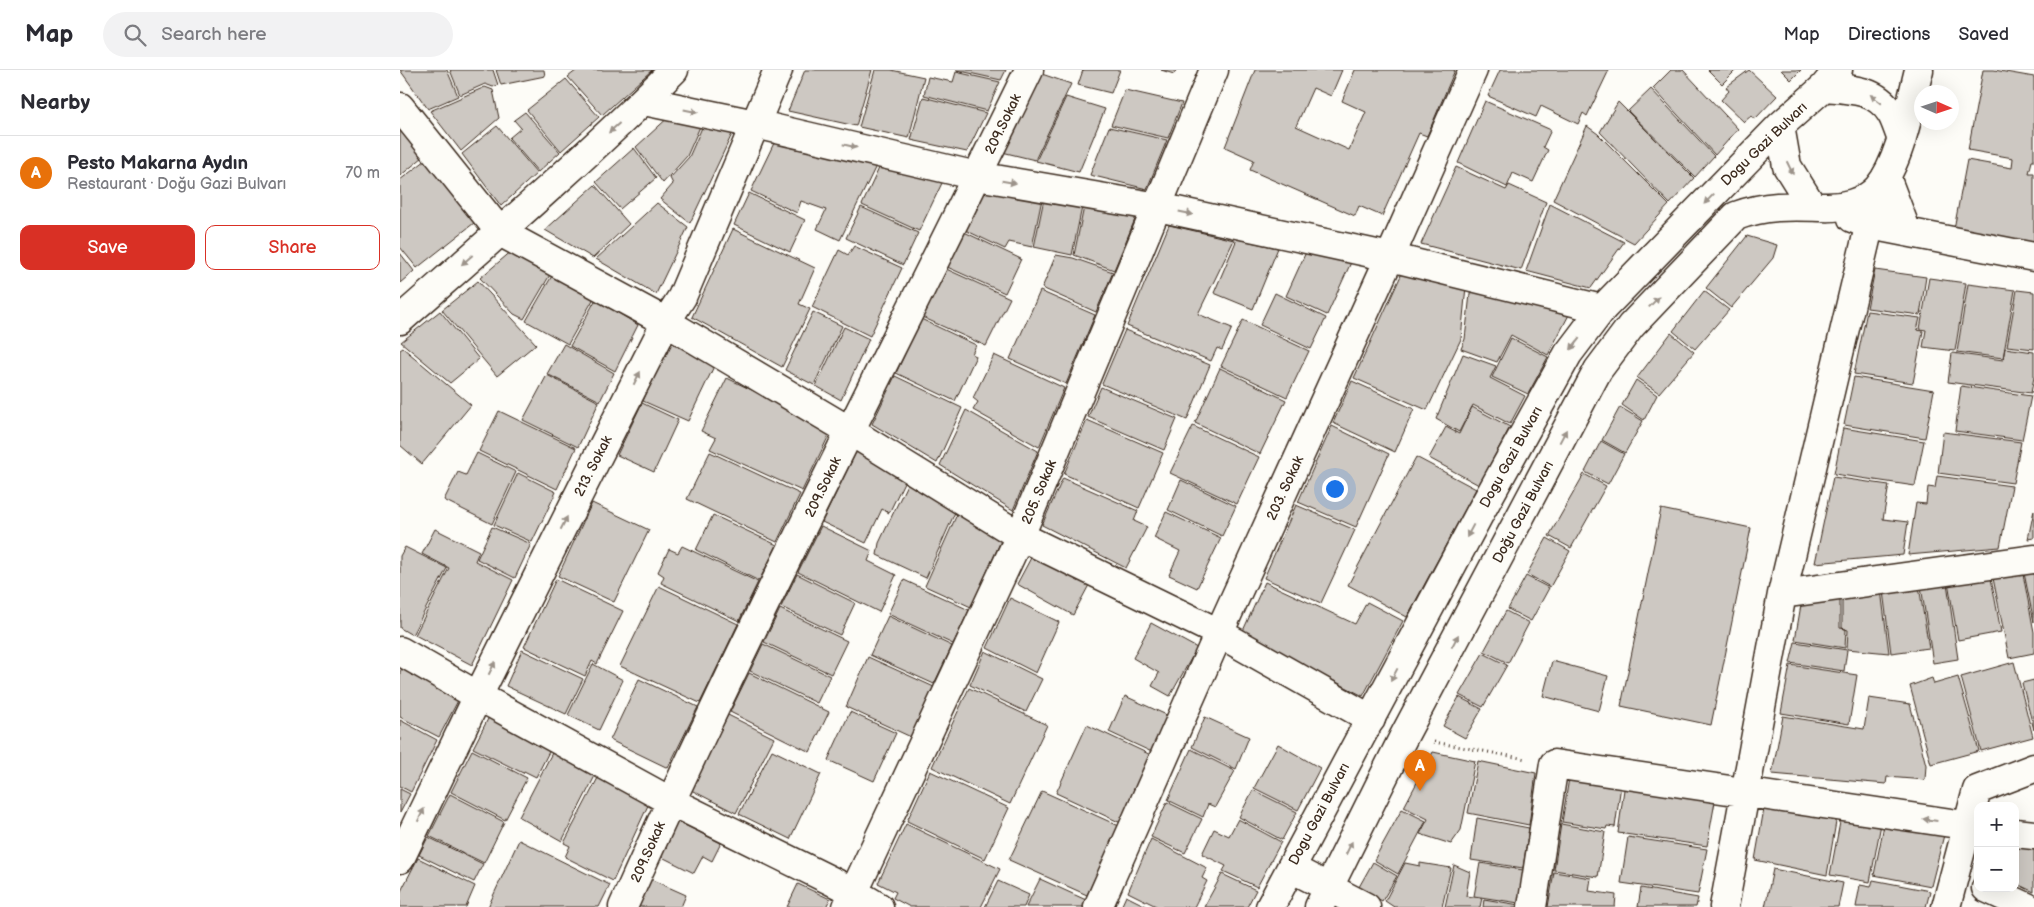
<!DOCTYPE html>
<html lang="en">
<head>
<meta charset="utf-8">
<style>
	:root { --surface:#fff; --page:#f2f2f3; --text:#2b2b33; --muted:#7c7c81; --line:#e1e1e2; --accent:#d93025 }
	body { margin:0; font-family:"Balsamiq Sans",sans-serif; background:var(--page); color:var(--text) }
	.controls { position:absolute; right:15px; bottom:15px; display:grid; overflow:hidden; border-radius:10px; box-shadow:0 5px 20px #0002 }
	.controls button { width:45px; height:45px; display:grid; place-items:center; padding:0; border:0; border-bottom:1px solid var(--line); background:var(--surface); color:var(--text); font:25px sans-serif }
	.compass { position:absolute; left:1514px; top:15px; width:45px; height:45px; border-radius:50%; background:var(--surface); box-shadow:0 5px 20px #0002; rotate:93deg }
	.you { position:absolute; left:934px; top:418px; width:18px; height:18px; margin:-12px; border:4px solid #fff; border-radius:50%; background:#1a73e8; box-shadow:0 0 0 8px #1a73e833 }
	.badge { display:grid; place-items:center; width:32px; height:32px; border-radius:50%; background:var(--accent); color:#fff; font-size:16px; font-weight:700 }
	.pin { position:absolute; translate:-50% -41px; filter:drop-shadow(0 1px 2px #0008) }
	.pin::after { content:''; position:absolute; top:26px; width:18px; height:15px; background:inherit; clip-path:polygon(0 0,100% 0,50% 100%) }
	.list { margin:0; padding:0; list-style:none }
	h2 { display:flex; justify-content:space-between; align-items:center; height:65px; margin:0; padding:0 20px; font-size:21px }
	h2 small { font-size:16px; font-weight:400; color:var(--muted) }
	.list li { display:grid; grid-template-columns:32px 1fr auto; gap:15px; align-items:center; box-sizing:border-box; height:75px; padding:0 20px; border-top:1px solid var(--line) }
	.list b { display:block; font-size:19px; white-space:nowrap }
	.list p { margin:0; font-size:16px; white-space:nowrap; color:var(--muted) }
	.list em { font-size:16px; font-style:normal; color:var(--muted) }
	.actions { display:flex; gap:10px; padding:15px 20px }
	.actions a { flex:1; padding:11px 0; border:1px solid var(--accent); border-radius:10px; text-align:center; font-size:18px; color:var(--accent) }
	.actions .main { background:var(--accent); color:#fff }
	.icon { flex:none; width:28px; height:28px; fill:none; stroke:currentColor; stroke-width:2; stroke-linecap:round; stroke-linejoin:round }
	.map { position:relative; flex:none; width:1634px; height:837px; overflow:hidden }
	header { display:flex; align-items:center; gap:30px; box-sizing:border-box; height:70px; padding:0 25px; background:var(--surface); border-bottom:1px solid var(--line) }
	header strong { font-size:24px }
	nav { display:flex; gap:28px; margin-inline-start:auto; font-size:18px }
	.search { width:350px; height:45px; background:var(--page); display:flex; align-items:center; gap:12px; box-sizing:border-box; padding:0 18px; border-radius:28px; color:var(--muted); font-size:19px }
	main { display:flex }
	aside { flex:1; background:var(--surface) }
	.map>svg:first-child { display:block }
	.building { fill:#cdc8c2; stroke:#3b2a1e }
	.lines { fill:none; stroke-linecap:round; stroke-linejoin:round }
	.street-casing { stroke:#3b2a1e; stroke-width:31 }
	.primary-casing { stroke:#3b2a1e; stroke-width:31 }
	.path { stroke:#3b2a1e; stroke-width:3; stroke-dasharray:1 4; stroke-linecap:butt }
	.street { stroke:#fdfcf7; stroke-width:28 }
	.primary { stroke:#fdfcf7; stroke-width:28 }
	.oneway { fill:#9c938a }
	.labels { text-anchor:middle; dominant-baseline:central; stroke-width:5; stroke-linejoin:round; paint-order:stroke }
	.street-label { font-size:14px; fill:#3b2a1e; stroke:#fdfcf7 }
</style>
</head>
<body>
<header>
<strong>Map</strong>
<div class="search"><svg class="icon" aria-label="search" viewBox="0 0 24 24"><circle cx="10" cy="10" r="6"/><path d="M15 15l6 6"/></svg>Search here</div>
<nav><a>Map</a><a>Directions</a><a>Saved</a></nav>
</header>
<main>
<aside>
<h2>Nearby<small></small></h2>
<ul class="list">
<li><span class="badge" style="background:#e8710a">A</span><div><b>Pesto Makarna Aydın</b><p>Restaurant · Doğu Gazi Bulvarı</p></div><em>70 m</em></li>
</ul>
<div class="actions"><a class="main">Save</a><a>Share</a></div>
</aside>
<div class="map">
<svg width="1634" height="837" viewBox="0 0 1634 837">
	<rect width="100%" height="100%" fill="#fdfcf7"/>
	<filter id="ink" filterUnits="userSpaceOnUse"><feTurbulence type="fractalNoise" baseFrequency=".02" numOctaves="2"/><feDisplacementMap in="SourceGraphic" scale="10" xChannelSelector="R" yChannelSelector="G"/><feConvolveMatrix kernelMatrix="1 2 1 2 8 2 1 2 1" color-interpolation-filters="sRGB"/></filter>
	<g filter="url(#ink)">
		<path class="building" d="M0 0H47L58 26 28 39Z
			M50 0H93L98 15 93 17 85 14 60 25Z
			M96 0H144L145 6 101 15Z
			M177 0H252L202 45 168 7Z
			M405 0H472L456 56 388 41Z
			M475 0H491L524 7 509 68 459 57Z
			M556 0H606L601 10Z
			M683 0H720L711 23 678 15Z
			M761 0H776L774 4Z
			M855 0H942L931 26 913 18 896 56 949 80 966 42 942 31 955 0H1055L1027 66 1019 63 982 146 959 136 955 146 850 100 854 90 825 77Z
			M1100 0H1209L1187 46 1183 43 1178 54 1141 36 1136 47 1088 26Z
			M1271 0H1283L1338 59 1315 85 1253 18Z
			M1308 0H1336L1322 14Z
			M1349 0 1377 26 1355 49 1351 46 1344 52 1321 30 1329 21 1326 17Z
			M1381 0H1401L1391 10Z
			M1583 0H1594L1634 7V91H1632L1629 103H1634V173L1554 159 1567 90 1612 98 1613 88 1568 80Z
			M556 2 600 12 587 41 524 25 528 7 553 12Z
			M639 3 671 14 635 90 602 82Z
			M166 9 199 47 161 81 127 40Z
			M85 17 93 20 99 48 61 81 30 41Z
			M1251 19 1314 86 1295 107 1228 41Z
			M725 20 782 33 768 68 711 55Z
			M523 27 586 43 567 82 511 70Z
			M666 27 705 39 679 102 636 91Z
			M1085 31 1151 60 1143 77 1148 80 1133 112 1113 103 1107 117 1058 93Z
			M1218 32 1294 108 1270 134 1200 62Z
			M125 42 160 82 138 102 109 68 121 58 114 50Z
			M271 45 302 52 287 86 263 113 236 77Z
			M304 53 334 60 290 153 260 129 273 114 270 108 289 87Z
			M97 56 137 103 101 136 62 84Z
			M1187 56 1198 64 1269 135 1234 173 1153 130Z
			M0 57 23 87 0 106Z
			M709 57 767 70 747 119 690 105Z
			M374 73 476 96 440 170 417 159 426 140 401 131 397 143 351 121Z
			M234 78 256 108 220 139 196 112Z
			M26 90 74 153 17 198 0 177V110Z
			M480 96 543 111 519 161 462 135Z
			M1056 97 1106 120 1109 115 1146 132 1121 200 1021 174Z
			M584 113 643 124 632 177 609 172 605 179 563 159Z
			M195 115 229 154 193 188 145 160Z
			M349 123 405 150 390 182 334 155Z
			M645 124 683 132 672 185 634 177Z
			M685 132 738 142 714 200 674 185Z
			M257 133 288 157 256 224 196 189Z
			M1150 134 1224 172 1191 218 1126 201Z
			M461 137 518 163 503 195 446 168Z
			M769 155 834 170 798 244 832 258 822 280 817 278 811 291 727 256Z
			M333 159 415 198 399 234 410 239 382 297 292 247Z
			M562 161 621 189 605 223 545 196Z
			M1347 166 1377 175 1373 188 1331 238 1306 218Z
			M837 169 878 178 853 239 814 223Z
			M918 172 953 188 927 245 886 226 906 182 912 185Z
			M454 176 502 198 470 266 412 237 439 180 448 185Z
			M113 180 151 203 124 249 114 244 80 208Z
			M0 183 14 201 0 213Z
			M656 185 673 188 713 202 696 242 642 218Z
			M544 198 610 228 586 276 522 247Z
			M1475 200 1526 207 1520 245 1467 238Z
			M1003 201 1066 216 1061 269 1027 340 954 308Z
			M153 204 194 228 168 274 126 251Z
			M1529 208 1566 213 1555 281 1523 277 1526 260 1520 259Z
			M78 211 136 274 97 306 42 240Z
			M1568 214 1615 220 1603 288 1557 282Z
			M1071 215 1172 239 1148 285 1111 265 1097 292 1061 279 1065 269Z
			M1617 220 1634 222V279L1607 276Z
			M640 221 695 245 666 314 610 289Z
			M1304 221 1329 240 1295 279 1273 261Z
			M875 223 926 248 911 279 860 255Z
			M196 229 238 255 215 301 170 276Z
			M40 241 79 289 50 313 1 272Z
			M1467 241 1520 248 1517 260 1523 261 1513 313 1454 304Z
			M413 242 442 256 414 315 385 300Z
			M521 249 576 275 572 284 576 286 555 331 496 303Z
			M843 250 909 281 887 327 821 296Z
			M444 257 469 269 441 330 416 316Z
			M725 260 810 295 787 350 702 314Z
			M1271 263 1294 282 1259 323 1237 308Z
			M1111 268 1148 287 1128 324 1092 307Z
			M271 270 316 292 288 351 243 331Z
			M164 274 214 303 200 331 147 304Z
			M3 278 71 335 22 394 0 375V280Z
			M1605 278 1634 282V307L1631 323 1548 312 1552 283 1603 290Z
			M1063 284 1096 296 1090 308 1125 326 1110 354 1073 335 1059 362 1036 349Z
			M594 285 664 318 639 377 573 340 578 332 573 328Z
			M820 298 886 330 860 384 795 353Z
			M147 305 199 332 178 377 123 350Z
			M495 306 562 338 537 393 472 354Z
			M1454 307 1534 320 1525 368 1444 355Z
			M327 308 432 359 402 421 310 379 316 368 301 361Z
			M1236 310 1257 325 1244 350 1222 335Z
			M952 311 1014 339 995 382 933 353Z
			M1561 316 1631 326 1622 370 1555 361Z
			M701 317 777 349 764 380 688 347Z
			M242 333 278 350 254 402 217 385Z
			M1072 337 1110 357 1079 415 1029 388 1046 357 1059 364Z
			M1220 337 1243 351 1225 383 1202 370Z
			M566 340 638 381 613 440 540 395Z
			M99 341 176 378 157 419 79 381Z
			M687 350 763 383 739 438 664 404Z
			M793 356 859 387 837 434 770 403Z
			M932 356 989 384 956 457 898 432Z
			M1443 358 1524 371 1515 416 1434 404Z
			M1543 362 1621 372 1613 413 1538 403Z
			M1201 371 1224 384 1208 414 1185 402Z
			M310 382 400 424 377 472 287 429Z
			M456 382 507 406 489 443 482 439 466 473 422 452Z
			M77 383 116 402 92 454 44 430 58 402 66 405Z
			M1016 387 1076 419 1007 547 948 515Z
			M118 403 156 422 132 472 94 455Z
			M1184 404 1206 416 1171 478 1149 466Z
			M1537 406 1612 416 1600 477 1508 485 1516 433 1526 434 1528 417 1535 418Z
			M1433 407 1489 415 1483 449 1508 452 1503 485 1415 493Z
			M510 408 556 440 526 508 477 485 479 473Z
			M663 408 738 441 734 451 747 457 726 498 642 455Z
			M781 410 836 436 822 466 768 440Z
			M192 433 249 460 214 532 158 506Z
			M896 435 955 460 921 533 864 508Z
			M1261 439 1351 458 1311 655 1221 636Z
			M1634 440V468L1628 469Z
			M558 442 604 464 571 537 525 516Z
			M766 442 821 468 797 518 769 505 780 481 754 468Z
			M313 445 377 475 359 511 296 480Z
			M421 456 472 481 468 491 496 505 479 542 398 502Z
			M92 457 131 474 115 508 77 489Z
			M35 459 79 481 75 491 113 510 72 595 15 565 49 498 22 484Z
			M1147 468 1170 481 1150 517 1127 504Z
			M282 476 358 512 339 551 261 513 264 506 258 502 269 479 278 483Z
			M5 477 47 498 12 565 0 558V486Z
			M633 484 689 515 673 545 617 514Z
			M1634 502V552L1624 503Z
			M397 504 455 533 440 565 381 537Z
			M1623 504 1634 562V583L1609 588 1593 508Z
			M1126 506 1149 518 1131 551 1108 539Z
			M1591 508 1601 562 1558 570 1548 512Z
			M156 509 223 541 197 594 192 591 185 606 124 577Z
			M504 510 569 540 553 574 488 544Z
			M865 512 955 554 967 532 1003 551 963 626 842 563Z
			M1547 513 1558 589 1533 593 1521 516Z
			M259 516 338 554 300 633 220 596Z
			M1519 516 1529 578 1491 583 1483 521Z
			M1481 520 1489 583 1447 579 1448 560 1442 558V525Z
			M1440 525V558L1446 559 1445 578 1395 570 1402 529Z
			M610 528 659 552 636 603 587 578Z
			M380 539 447 571 431 604 364 572Z
			M1106 541 1129 553 1108 593 1084 581Z
			M488 546 552 576 534 614 470 585Z
			M751 553 797 578 770 626 752 616 759 603 733 588Z
			M1395 572 1447 580 1444 601 1390 593Z
			M363 574 430 606 417 633 350 601Z
			M122 580 183 609 166 644 106 616Z
			M585 581 642 609 626 642 570 615Z
			M1083 583 1107 595 1083 637 1059 625Z
			M468 587 534 617 511 667 446 637Z
			M6 590 64 619 39 667 0 647V602Z
			M1152 591 1208 606 1199 641 1143 626Z
			M1614 592 1633 667 1581 681 1561 607Z
			M193 594 223 610 199 660 168 645Z
			M1390 595 1457 605 1449 654 1381 643Z
			M349 603 429 642 410 682 330 642Z
			M1558 607 1579 681 1531 694 1510 616 1532 608 1534 614Z
			M239 609 298 637 268 698 210 670Z
			M1634 610V660L1622 613Z
			M569 618 647 655 610 734 532 697Z
			M725 626 771 647 754 683 709 662Z
			M1059 627 1082 639 1065 668 1043 656Z
			M1469 628 1510 634 1526 695 1525 710 1487 707 1486 714 1372 704 1383 646 1464 659Z
			M450 642 496 663 474 711 428 690Z
			M91 643 152 676 136 707 124 701 123 703 73 678Z
			M328 645 374 668 336 743 291 720Z
			M805 647 849 667 836 699 792 677Z
			M0 650 37 670 11 722 0 716Z
			M687 655 753 686 721 753 656 723Z
			M878 674 920 698 898 740 854 718Z
			M154 679 197 702 162 771 119 747Z
			M791 679 835 701 815 737 808 734 803 747 768 730Z
			M72 680 127 708 105 750 51 722Z
			M372 680 421 704 390 769 339 744Z
			M1033 682 1075 691 1061 760 1051 774 1020 764 1028 749 1004 737Z
			M1078 691 1136 703 1129 755 1068 743Z
			M530 701 609 738 585 789 507 751Z
			M200 704 250 731 213 811 165 787 170 776 164 773Z
			M1169 708 1221 715 1215 757 1207 756 1206 759 1162 752Z
			M1225 712 1316 726 1307 776 1218 763Z
			M0 719 10 724 0 743Z
			M853 720 897 742 882 770 839 747Z
			M642 721 719 756 687 825 609 790Z
			M50 724 104 752 84 793 29 766Z
			M767 732 802 749 785 783 751 767Z
			M1365 733 1437 746 1427 805 1355 790Z
			M1002 739 1026 751 998 804 974 790Z
			M1441 747 1481 754 1470 812 1430 805Z
			M1077 748 1129 758 1123 798 1071 790Z
			M273 749 321 773 312 791 303 786 294 803 256 784Z
			M838 749 881 772 857 817 823 801 826 796 802 784 814 759 829 766Z
			M506 754 600 799 581 837H510L493 828 496 822 478 813Z
			M1161 754 1205 762 1198 807 1154 800Z
			M1484 755 1544 765 1531 816 1474 805Z
			M28 767 83 794 74 812 19 785Z
			M1228 767 1307 779 1298 824 1221 813Z
			M751 769 807 798 802 808 807 811 794 837H758L728 822Z
			M1615 769 1634 772V822L1615 813Z
			M119 770 210 815 199 837H88Z
			M18 788 75 816 66 837H0V823Z
			M973 792 997 806 982 831 959 817Z
			M1005 793 1020 796V793L1051 798 1042 837H994L985 831Z
			M1080 793 1123 800 1119 833 1074 826Z
			M1054 795 1070 802 1066 826 1082 828 1080 837H1045Z
			M1373 799 1443 813 1438 837H1365Z
			M1154 802 1191 808 1189 821 1216 825 1215 837H1148Z
			M822 804 856 820 847 837H804Z
			M248 808 286 825 281 837H236Z
			M640 809 686 830 683 837H626Z
			M1473 810 1530 821 1526 837H1456L1460 815 1471 817Z
			M598 811 629 825 624 837H585Z
			M398 814 430 829 426 837H387Z
			M1241 818 1298 828 1296 837H1238Z
			M726 826 748 837H721Z
			M1084 829 1119 835V837H1083Z"/>
		<g class="lines">
			<defs>
				<path id="street" d="M244 31 355 54 577 106 758 137 990 187 1202 239
					M0 37 100 162 266 252 450 361 620 466 819 563 971 649
					M1486 107 1507 162
					M1452 148 1470 155 1634 187
					M0 250C93 168 187 87 274 0
					M1382 524 1634 489
					M0 581 78 626 270 731 454 822 479 837
					M1615 763 1634 765
					M0 789 78 626 192 398 266 252 282 227 378 0
					M891 798 966 837
					M1586 818 1627 837
					M223 837C349 554 493 279 629 0
					M447 837 620 466 814 0
					M698 837 819 563 990 187 1073 0
					M1132 837 1154 694 1578 757
					M1324 837 1382 524 1478 119
					M1546 837 1577 720 1634 698"/>
				<path id="primary" d="M1424 17C1450 19 1476 19 1491 43 1496 51 1498 61 1502 69
					M1380 56 1387 96 1412 136
					M870 837 1081 441 1168 284 1202 239 1380 56 1424 17 1438 0
					M919 837 1004 666 1198 300 1231 256 1336 146C1366 135 1390 136 1422 137 1441 138 1465 133 1478 118 1501 91 1510 34 1519 0"/>
			</defs>
			<use href="#street" class="street-casing"/>
			<use href="#primary" class="primary-casing"/>
			<path class="path" d="M1034 672 1126 689"/>
			<use href="#street" class="street"/>
			<use href="#primary" class="primary"/>
		</g>
		<defs><path id="oneway-solid" d="M-6-.8H1V-3.2L6.5 0L1 3.2V.8H-6Z" transform="scale(1.25)"/></defs>
		<g class="oneway">
			<use href="#oneway-solid" transform="translate(1476 29) rotate(-142)"/>
			<use href="#oneway-solid" transform="translate(291 41) rotate(12)"/>
			<use href="#oneway-solid" transform="translate(214 58) rotate(138)"/>
			<use href="#oneway-solid" transform="translate(450 76) rotate(13)"/>
			<use href="#oneway-solid" transform="translate(1390 98) rotate(64)"/>
			<use href="#oneway-solid" transform="translate(609 112) rotate(10)"/>
			<use href="#oneway-solid" transform="translate(1309 129) rotate(134)"/>
			<use href="#oneway-solid" transform="translate(786 143) rotate(12)"/>
			<use href="#oneway-solid" transform="translate(67 190) rotate(139)"/>
			<use href="#oneway-solid" transform="translate(1254 232) rotate(-46)"/>
			<use href="#oneway-solid" transform="translate(1175 274) rotate(128)"/>
			<use href="#oneway-solid" transform="translate(237 308) rotate(-63)"/>
			<use href="#oneway-solid" transform="translate(1163 366) rotate(-62)"/>
			<use href="#oneway-solid" transform="translate(164 453) rotate(-63)"/>
			<use href="#oneway-solid" transform="translate(1070 461) rotate(118)"/>
			<use href="#oneway-solid" transform="translate(1055 571) rotate(-62)"/>
			<use href="#oneway-solid" transform="translate(92 598) rotate(-63)"/>
			<use href="#oneway-solid" transform="translate(994 605) rotate(118)"/>
			<use href="#oneway-solid" transform="translate(21 745) rotate(-64)"/>
			<use href="#oneway-solid" transform="translate(1530 750) rotate(-172)"/>
			<use href="#oneway-solid" transform="translate(949 778) rotate(-64)"/>
		</g>
	</g>
	<g class="labels">
		<g class="street-label">
			<text transform="translate(603 54) rotate(-64)">209.Sokak</text>
			<text transform="translate(1364 74) rotate(-44)">Dogu Gazi Bulvarı</text>
			<text transform="translate(1111 387) rotate(-61)">Dogu Gazi Bulvarı</text>
			<text transform="translate(193 396) rotate(-63)">213. Sokak</text>
			<text transform="translate(423 417) rotate(-64)">209.Sokak</text>
			<text transform="translate(885 418) rotate(-65)">203. Sokak</text>
			<text transform="translate(639 422) rotate(-67)">205. Sokak</text>
			<text transform="translate(1123 442) rotate(-62)">Doğu Gazi Bulvarı</text>
			<text transform="translate(919 744) rotate(-62)">Dogu Gazi Bulvarı</text>
			<text transform="translate(248 782) rotate(-66)">209.Sokak</text>
		</g>
	</g>
</svg>
<div class="controls">
<button>+</button>
<button>−</button>
</div>
<svg class="compass" viewBox="-18 -18 36 36"><path d="M0-13l5 13h-10z" fill="#e53935"/><path d="M0 13l5-13h-10z" fill="#7c7c81"/></svg>
<div class="you"></div>
<div class="pin badge" style="left:1020px;top:721px;background:#e8710a">A</div>
</div>
</main>
</body>
</html>
